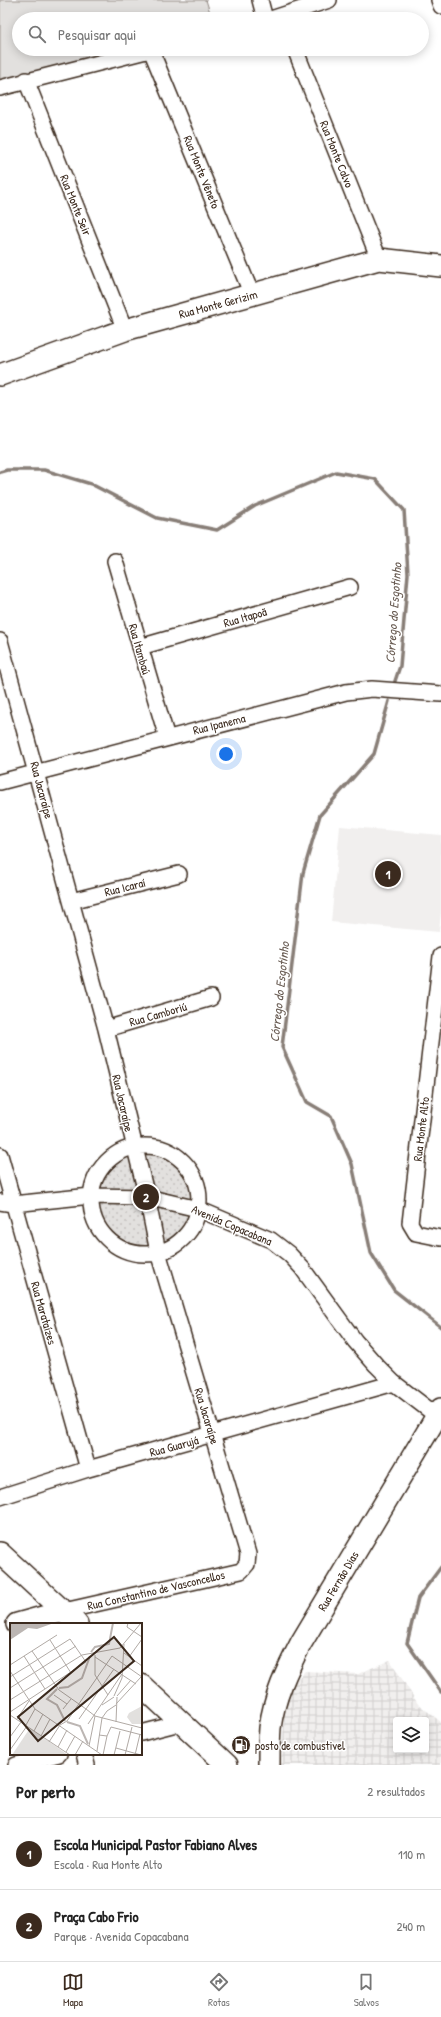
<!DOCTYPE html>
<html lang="pt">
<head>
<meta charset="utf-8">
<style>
	:root { --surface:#fff; --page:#f2f2f2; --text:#222; --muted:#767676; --line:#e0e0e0; --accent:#3b2a1e }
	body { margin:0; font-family:"Patrick Hand",sans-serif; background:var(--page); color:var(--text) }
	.controls { position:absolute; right:12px; bottom:12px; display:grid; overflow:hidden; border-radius:4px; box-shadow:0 2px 10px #0003 }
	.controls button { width:36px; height:36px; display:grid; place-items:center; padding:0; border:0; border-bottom:1px solid var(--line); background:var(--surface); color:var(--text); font:20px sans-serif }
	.you { position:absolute; left:226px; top:754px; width:14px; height:14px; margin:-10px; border:3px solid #fff; border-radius:50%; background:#1a73e8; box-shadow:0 0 0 6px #1a73e833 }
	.badge { display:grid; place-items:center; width:26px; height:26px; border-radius:50%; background:var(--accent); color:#fff; font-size:13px; font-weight:700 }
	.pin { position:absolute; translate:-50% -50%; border:2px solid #fff; box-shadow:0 1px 4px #0006 }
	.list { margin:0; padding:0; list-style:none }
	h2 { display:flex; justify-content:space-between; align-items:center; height:52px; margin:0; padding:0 16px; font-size:17px }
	h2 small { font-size:13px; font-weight:400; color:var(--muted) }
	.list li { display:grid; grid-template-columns:26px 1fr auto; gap:12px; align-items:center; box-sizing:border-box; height:72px; padding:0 16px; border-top:1px solid var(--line) }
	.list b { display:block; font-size:15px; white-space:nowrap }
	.list p { margin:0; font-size:13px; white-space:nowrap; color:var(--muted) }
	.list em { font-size:13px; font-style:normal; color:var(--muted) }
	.icon { flex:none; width:22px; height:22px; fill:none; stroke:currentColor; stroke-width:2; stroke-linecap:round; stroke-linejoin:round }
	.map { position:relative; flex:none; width:441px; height:1765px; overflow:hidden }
	.search { position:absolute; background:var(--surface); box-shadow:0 2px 10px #0003; left:12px; right:12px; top:12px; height:44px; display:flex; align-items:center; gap:10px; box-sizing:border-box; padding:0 14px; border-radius:22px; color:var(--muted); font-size:15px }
	.sheet { height:196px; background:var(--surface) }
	nav { display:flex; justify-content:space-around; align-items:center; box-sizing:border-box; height:56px; border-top:1px solid var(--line); background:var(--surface); font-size:11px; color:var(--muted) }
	nav a { display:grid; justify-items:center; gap:2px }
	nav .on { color:var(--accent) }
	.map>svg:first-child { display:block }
	.built { fill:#f1efee }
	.industrial { fill:url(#industrial-grid); fill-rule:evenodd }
	.green { fill:#e2e0de; stroke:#8e857e }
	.park { fill:url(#park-dots); stroke:#8e857e }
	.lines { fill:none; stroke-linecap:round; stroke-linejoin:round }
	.stream { stroke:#887e77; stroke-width:3.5 }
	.street-casing { stroke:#3b2a1e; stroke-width:18 }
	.secondary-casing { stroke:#3b2a1e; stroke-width:24 }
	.street { stroke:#fff; stroke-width:15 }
	.secondary { stroke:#fff; stroke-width:21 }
	.labels { text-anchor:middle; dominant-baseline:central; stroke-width:3; stroke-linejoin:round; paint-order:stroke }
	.street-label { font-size:12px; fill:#3b2a1e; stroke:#fff }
	.poi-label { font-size:12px; fill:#3b2a1e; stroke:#fff; text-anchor:start }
	.water-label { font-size:13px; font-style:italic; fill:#685b52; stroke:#fff }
	.inset-river { fill:none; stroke:#bcb6b3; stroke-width:2 }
	.inset-road { fill:none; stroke:#b1aaa5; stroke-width:1 }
	.view { fill:#3b2a1e; fill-opacity:0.15; stroke:#3b2a1e; stroke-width:2 }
	.inset-edge { fill:none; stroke:#3b2a1e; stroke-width:2 }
</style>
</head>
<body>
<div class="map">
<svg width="441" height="1765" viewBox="0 0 441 1765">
	<defs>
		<pattern id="industrial-grid" width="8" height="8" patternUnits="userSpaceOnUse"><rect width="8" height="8" fill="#f1efee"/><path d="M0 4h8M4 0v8" fill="none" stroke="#d0cdcc"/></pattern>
		<pattern id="park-dots" width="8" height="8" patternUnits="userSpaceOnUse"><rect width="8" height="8" fill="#e2e0de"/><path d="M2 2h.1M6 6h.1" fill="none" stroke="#c3c0be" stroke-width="1.8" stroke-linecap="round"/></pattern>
	</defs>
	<rect width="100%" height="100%" fill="#fff"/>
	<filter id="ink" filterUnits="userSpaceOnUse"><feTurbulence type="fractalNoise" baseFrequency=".025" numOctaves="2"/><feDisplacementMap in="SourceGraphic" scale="8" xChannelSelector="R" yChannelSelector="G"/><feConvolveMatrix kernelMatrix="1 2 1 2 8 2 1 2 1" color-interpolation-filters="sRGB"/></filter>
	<g filter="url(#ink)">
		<path class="built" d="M340 826 441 835V912L439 932 331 922Z"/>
		<path class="industrial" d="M390 1660 418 1704 441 1722V1765H281L285 1706 291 1686 305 1671 358 1674ZM396 1720H426V1750H396Z"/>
		<path class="green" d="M0 0H206L212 19H19V49H151L0 91Z"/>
		<path class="park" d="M97 1199a49 49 0 1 1 98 0a49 49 0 1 1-98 0Z"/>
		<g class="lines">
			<path class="stream" d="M0 472 7 470H44L91 484 157 518 217 530 255 506 336 472 375 479 404 510 408 574 400 666 395 681
				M389 701 374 754 320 815 303 873 282 1047 307 1102 331 1116 352 1164 371 1253 394 1290 441 1327
				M441 1567 418 1598 407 1643 441 1692"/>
			<defs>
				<path id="street" d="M260 0 265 19
					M439 0 441 6
					M271 19 329 0
					M295 49 379 259
					M151 50 252 295
					M26 80 125 330
					M0 88 154 49
					M115 561 167 738
					M0 641 106 1029 147 1197 158 1252 248 1554 247 1564 241 1571 64 1611
					M140 647 350 587
					M0 782 346 692 372 689 441 694
					M71 901 179 874
					M441 956 410 1223 416 1233 441 1238
					M106 1029 211 998
					M91 1200a54 54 0 1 1 108 0a54 54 0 1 1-108 0Z
					M0 1155 88 1469
					M0 1202 13 1204 91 1196 147 1197 198 1209 271 1240 289 1254 302 1268 355 1341 376 1365 394 1383 437 1416
					M0 1497 88 1469 394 1383
					M141 1733 180 1723
					M84 1754 87 1765
					M16 1765 59 1754"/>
				<path id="secondary" d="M0 375 125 330 379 259 441 266
					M0 1553 77 1624
					M17 1624 64 1611
					M141 1685 227 1765
					M269 1765C269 1753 269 1740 270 1728 274 1697 287 1670 301 1643L441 1409"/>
			</defs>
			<use href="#street" class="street-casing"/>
			<use href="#secondary" class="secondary-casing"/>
			<use href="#street" class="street"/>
			<use href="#secondary" class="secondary"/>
		</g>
	</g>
	<defs>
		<symbol id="fuel-disc" viewBox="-11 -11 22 22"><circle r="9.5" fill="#3b2a1e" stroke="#fff"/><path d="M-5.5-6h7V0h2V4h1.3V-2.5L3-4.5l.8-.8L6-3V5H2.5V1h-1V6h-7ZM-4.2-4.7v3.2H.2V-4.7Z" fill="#fff"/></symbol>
	</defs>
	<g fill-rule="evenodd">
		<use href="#fuel-disc" x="230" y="1734" width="22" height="22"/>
	</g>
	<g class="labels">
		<g class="street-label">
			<text transform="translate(337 154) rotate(68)">Rua Monte Calvo</text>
			<text transform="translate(202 172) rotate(68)">Rua Monte Vêneto</text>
			<text transform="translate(76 205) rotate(68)">Rua Monte Seir</text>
			<text transform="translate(218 304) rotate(-15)">Rua Monte Gerizim</text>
			<text transform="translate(245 617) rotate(-16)">Rua Itapoã</text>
			<text transform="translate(140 649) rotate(74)">Rua Itambaú</text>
			<text transform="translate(219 724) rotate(-14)">Rua Ipanema</text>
			<text transform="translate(42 790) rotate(75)">Rua Jacaraípe</text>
			<text transform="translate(125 887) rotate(-14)">Rua Icaraí</text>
			<text transform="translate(158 1014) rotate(-16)">Rua Camboriú</text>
			<text transform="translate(123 1103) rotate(77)">Rua Jacaraípe</text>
			<text transform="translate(421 1129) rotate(-83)">Rua Monte Alto</text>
			<text transform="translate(232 1225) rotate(23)">Avenida Copacabana</text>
			<text transform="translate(44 1313) rotate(74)">Rua Marataízes</text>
			<text transform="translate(207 1416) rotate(73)">Rua Jacaraípe</text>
			<text transform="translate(174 1446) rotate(-15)">Rua Guarujá</text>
			<text transform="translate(338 1581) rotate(-59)">Rua Fernão Dias</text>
			<text transform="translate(156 1590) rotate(-13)">Rua Constantino de Vasconcellos</text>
		</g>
		<g class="poi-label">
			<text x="255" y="1745">posto de combustivel</text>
		</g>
		<g class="water-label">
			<text transform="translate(393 613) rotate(-86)">Córrego do Esgotinho</text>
			<text transform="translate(279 992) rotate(-84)">Córrego do Esgotinho</text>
		</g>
	</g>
	<g transform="translate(10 1623)">
		<rect width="132" height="132" fill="#fff"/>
		<path d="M20 105 58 132H2Z" fill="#e2e0de"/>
		<path d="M132 83V101H122L117 94 119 90Z" fill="#e2e0de"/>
		<path d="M0 0H44L27 6 18 5 0 17Z" fill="#bcb6b3"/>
		<path class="inset-river" d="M81 29 85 24 99 21 103 0M49 65 58 64 72 55 80 33M47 66 37 76 47 82 55 98M57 99 70 103 78 121"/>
		<path class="inset-road" d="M118 0 117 4 132 14M40 17 61 50M22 28 49 67 76 86 85 93 132 105M114 30 132 43M85 32V52L98 72M14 33 35 66M85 34 126 61M119 34 132 16M0 42 47 12M0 48 25 86 92 132M0 54 60 16 76 39 0 89M0 65 66 23M44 72 57 81M104 73 112 55 114 21M107 73 121 57M0 77 72 32 110 25 131 0M106 81 131 54M92 82 104 74M53 86 61 76M0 92 60 132M7 96 19 78M69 96 104 46M106 99 107 74M78 101 112 51M16 102 25 86M24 108 33 91M89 112 97 113 101 104 132 112M31 113 40 96M0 114 11 99M39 119 50 102 57 98 102 33 132 54M79 123 85 93M48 124 57 107M106 125 131 132M0 127 17 103M87 128 92 95 97 88 106 82M56 129 65 113M65 132 73 118M93 132 97 113M104 132 110 108M115 132 122 104M125 132 130 111"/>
		<path class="view" d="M104 14 124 38 28 118 8 94Z"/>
		<rect width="132" height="132" class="inset-edge"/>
	</g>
</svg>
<div class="controls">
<button><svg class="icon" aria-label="layers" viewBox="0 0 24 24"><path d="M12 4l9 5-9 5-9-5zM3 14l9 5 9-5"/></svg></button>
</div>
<div class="you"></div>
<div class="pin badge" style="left:388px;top:874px">1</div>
<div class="pin badge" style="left:146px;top:1197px">2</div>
<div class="search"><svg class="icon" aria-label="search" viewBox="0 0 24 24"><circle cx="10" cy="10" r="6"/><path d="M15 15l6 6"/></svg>Pesquisar aqui</div>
</div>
<section class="sheet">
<h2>Por perto<small>2 resultados</small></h2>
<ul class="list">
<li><span class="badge">1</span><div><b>Escola Municipal Pastor Fabiano Alves</b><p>Escola · Rua Monte Alto</p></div><em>110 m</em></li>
<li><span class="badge">2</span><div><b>Praça Cabo Frio</b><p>Parque · Avenida Copacabana</p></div><em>240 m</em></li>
</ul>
</section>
<nav>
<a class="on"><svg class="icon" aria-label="map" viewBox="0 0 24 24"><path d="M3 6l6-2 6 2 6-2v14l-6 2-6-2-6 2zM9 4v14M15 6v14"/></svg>Mapa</a>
<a><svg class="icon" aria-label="directions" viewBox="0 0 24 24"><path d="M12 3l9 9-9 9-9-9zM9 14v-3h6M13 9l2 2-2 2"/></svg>Rotas</a>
<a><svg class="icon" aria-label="saved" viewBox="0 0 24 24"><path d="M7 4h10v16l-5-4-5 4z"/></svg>Salvos</a>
</nav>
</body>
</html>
